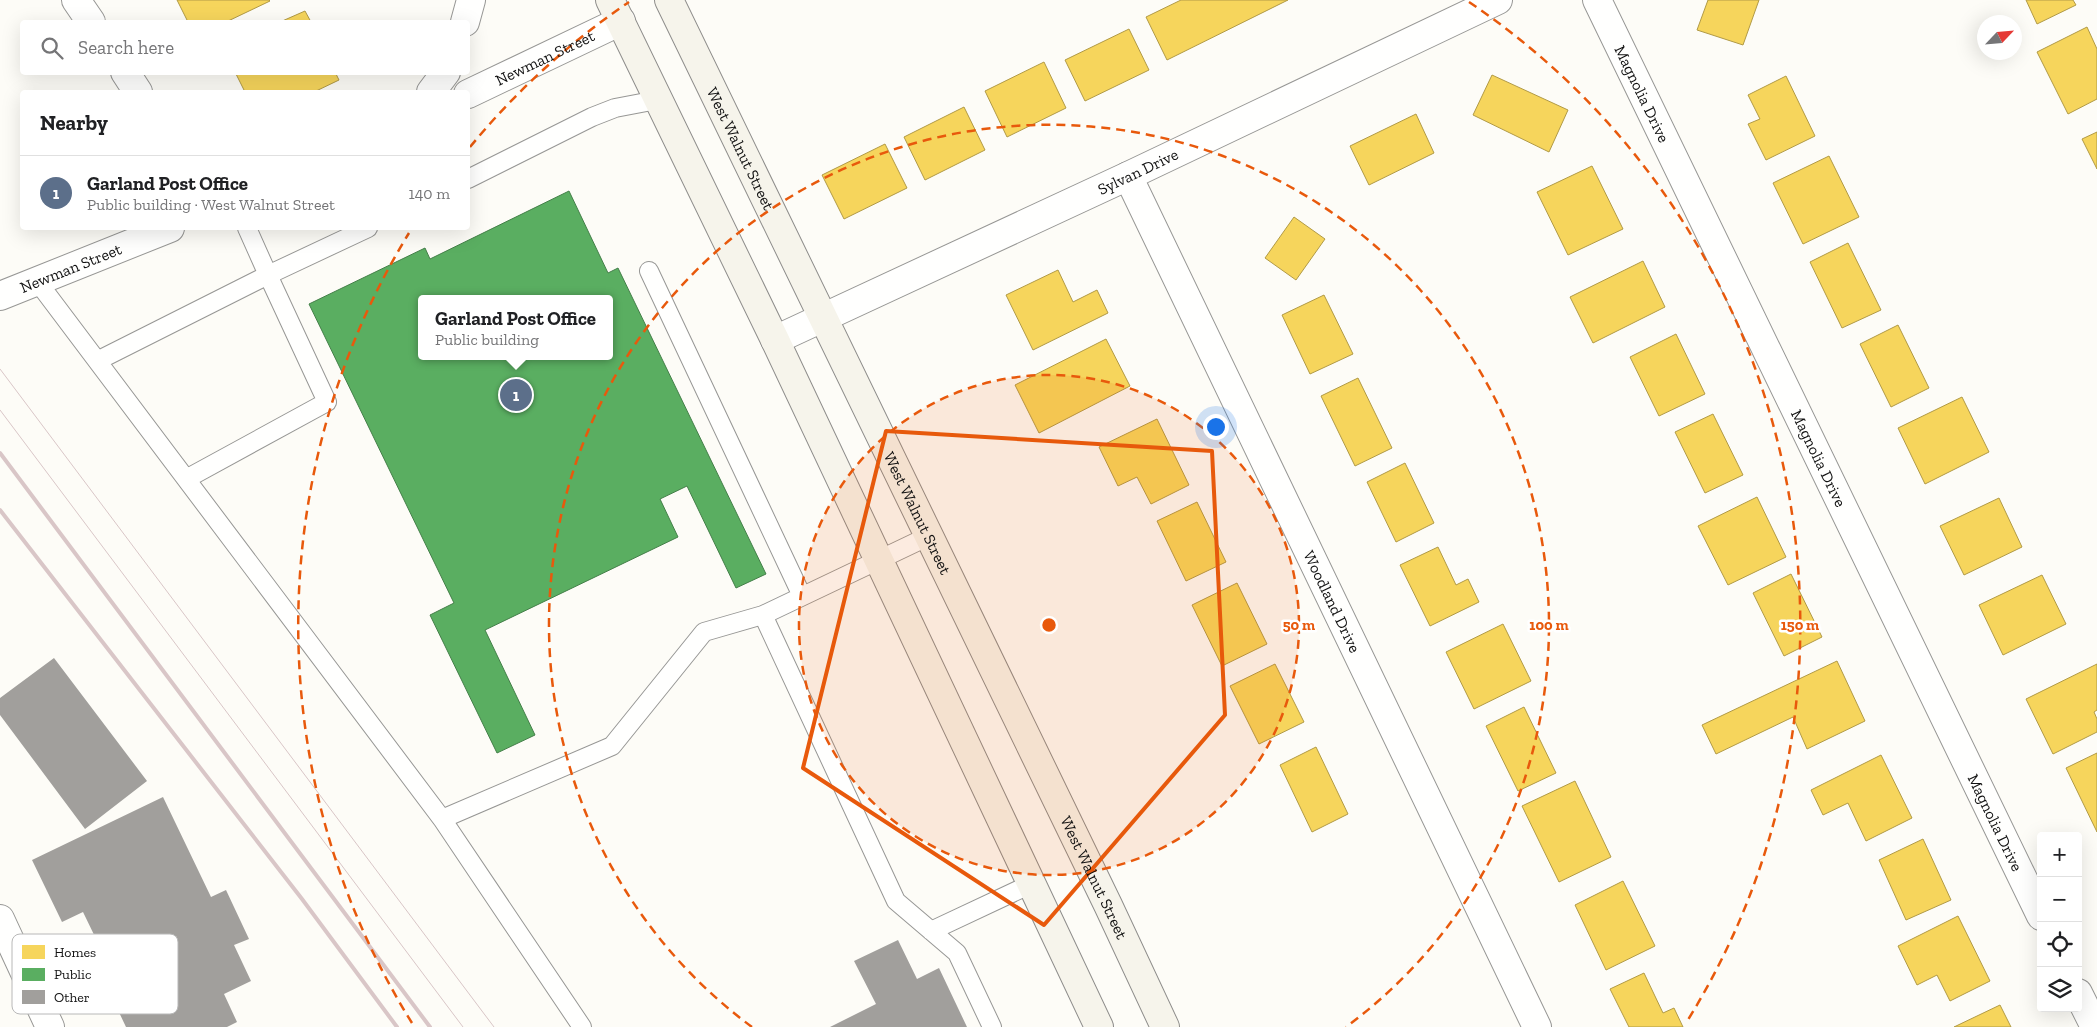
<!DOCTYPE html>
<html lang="en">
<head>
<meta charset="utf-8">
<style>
	:root { --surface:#fff; --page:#f2f2f2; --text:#202124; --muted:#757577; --line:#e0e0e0; --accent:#646362 }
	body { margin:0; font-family:"Zilla Slab",serif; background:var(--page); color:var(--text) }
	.controls { position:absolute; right:15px; bottom:15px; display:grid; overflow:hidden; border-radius:5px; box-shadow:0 5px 20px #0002 }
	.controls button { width:45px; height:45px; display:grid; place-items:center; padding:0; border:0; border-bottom:1px solid var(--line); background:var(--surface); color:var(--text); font:25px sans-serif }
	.compass { position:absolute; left:1977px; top:15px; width:45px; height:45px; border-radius:50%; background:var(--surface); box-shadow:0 5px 20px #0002; rotate:64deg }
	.you { position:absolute; left:1215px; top:426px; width:18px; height:18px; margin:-12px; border:4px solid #fff; border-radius:50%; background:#1a73e8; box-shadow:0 0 0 8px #1a73e833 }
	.badge { display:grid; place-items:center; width:32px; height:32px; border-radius:50%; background:var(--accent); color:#fff; font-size:16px; font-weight:700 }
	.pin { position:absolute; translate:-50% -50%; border:2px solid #fff; box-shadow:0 1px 5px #0006 }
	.popup { position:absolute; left:418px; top:295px; width:195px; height:65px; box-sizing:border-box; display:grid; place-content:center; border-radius:5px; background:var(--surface); filter:drop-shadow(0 1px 4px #0005); font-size:16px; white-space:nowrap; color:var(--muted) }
	.popup b { font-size:19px; color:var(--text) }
	.popup::after { content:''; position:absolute; left:50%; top:100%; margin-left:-10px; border:10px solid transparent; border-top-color:var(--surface) }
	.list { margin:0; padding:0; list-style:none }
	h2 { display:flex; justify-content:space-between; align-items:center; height:65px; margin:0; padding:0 20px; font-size:21px }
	h2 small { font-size:16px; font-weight:400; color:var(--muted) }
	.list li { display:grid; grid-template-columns:32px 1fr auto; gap:15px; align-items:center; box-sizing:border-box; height:75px; padding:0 20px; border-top:1px solid var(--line) }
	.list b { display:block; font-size:19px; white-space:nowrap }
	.list p { margin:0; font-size:16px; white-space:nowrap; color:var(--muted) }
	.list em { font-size:16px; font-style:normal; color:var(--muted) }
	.icon { flex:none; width:28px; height:28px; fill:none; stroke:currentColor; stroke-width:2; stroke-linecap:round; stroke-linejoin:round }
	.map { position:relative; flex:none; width:2097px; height:1027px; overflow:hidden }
	.search { position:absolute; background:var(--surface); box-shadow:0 5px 20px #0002; left:20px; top:20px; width:450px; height:55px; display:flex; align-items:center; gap:12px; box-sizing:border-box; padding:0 18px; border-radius:5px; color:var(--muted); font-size:19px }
	.panel { position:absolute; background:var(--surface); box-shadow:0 5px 20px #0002; left:20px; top:90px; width:450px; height:140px; border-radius:5px }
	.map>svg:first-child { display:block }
	.homes { fill:#f6d55c; stroke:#b19a46 }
	.public { fill:#5aae61; stroke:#447f49; fill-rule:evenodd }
	.building { fill:#a19f9c }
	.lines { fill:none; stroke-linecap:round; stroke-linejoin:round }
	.service-casing { stroke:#979795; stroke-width:20 }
	.minor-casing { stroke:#979795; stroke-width:30 }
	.tertiary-casing { stroke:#979795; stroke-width:30 }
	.secondary-casing { stroke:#8e8d8b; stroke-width:30 }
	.service { stroke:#fffffe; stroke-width:18 }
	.minor { stroke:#fffffe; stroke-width:28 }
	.tertiary { stroke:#fffffe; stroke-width:28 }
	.secondary { stroke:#f6f4eb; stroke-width:28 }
	.tram { stroke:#d9c6c7; stroke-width:1 }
	.rail { stroke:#d9c6c7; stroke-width:4 }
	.marked { fill:none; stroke:#e8590c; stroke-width:4; stroke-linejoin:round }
	.ring { fill:none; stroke:#e8590c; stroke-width:2.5; stroke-dasharray:9 6 }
	.labels { text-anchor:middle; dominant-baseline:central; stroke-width:5; stroke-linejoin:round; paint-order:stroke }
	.street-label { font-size:16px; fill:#111; stroke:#fff }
	.key { fill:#fff; stroke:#b8b8b8; stroke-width:1 }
	.key-label { font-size:14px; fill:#111 }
	.centre { fill:#e8590c; stroke:#fff; stroke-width:2.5 }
	.ring-label { font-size:15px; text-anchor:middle; font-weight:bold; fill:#e8590c; stroke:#fff; stroke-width:5; stroke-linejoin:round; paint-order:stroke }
</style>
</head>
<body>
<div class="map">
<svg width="2097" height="1027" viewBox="0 0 2097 1027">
	<rect width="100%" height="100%" fill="#fdfcf7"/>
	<path class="homes" d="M177 0H269L270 1 226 22H188Z
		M1181 0H1288L1167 60 1146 17Z
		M1708 0H1759L1743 45 1697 30Z
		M2026 0H2073L2076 5 2037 24Z
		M305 11 311 22H280Z
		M2087 27 2097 49V99L2068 114 2037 52Z
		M1129 29 1149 70 1085 101 1065 60Z
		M1044 62 1066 108 1007 137 985 91Z
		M235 72H335L339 80 314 92H245Z
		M1492 75 1568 110 1549 152 1473 115Z
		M1786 76 1815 136 1766 160 1748 124 1760 119 1748 95Z
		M964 107 985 150 925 180 904 137Z
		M1416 114 1434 153 1369 185 1350 146Z
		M2097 132V169L2082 139Z
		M885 144 907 188 844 219 822 175Z
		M1829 156 1859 217 1803 244 1773 183Z
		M1592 166 1623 229 1568 255 1537 192Z
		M1294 217 1325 239 1296 280 1265 258Z
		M1848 243 1881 310 1842 328 1810 262Z
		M1643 261 1665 307 1593 343 1570 297Z
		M1058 270 1073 302 1097 290 1108 313 1033 350 1006 295Z
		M1324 295 1353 354 1310 374 1282 315Z
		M1898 325 1929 388 1891 407 1860 344Z
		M1676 334 1705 394 1659 416 1630 357Z
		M1106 339 1130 386 1039 433 1015 385Z
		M1358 378 1392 448 1355 466 1321 396Z
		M1962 397 1989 452 1925 484 1898 428Z
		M1713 414 1743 475 1705 493 1675 432Z
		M1157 419 1189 485 1151 504 1137 477 1118 486 1099 447Z
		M1405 463 1434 523 1396 542 1367 482Z
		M1757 497 1786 557 1728 585 1698 526Z
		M1999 498 2022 547 1964 575 1940 526Z
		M1197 502 1226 562 1186 581 1157 521Z
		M1438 547 1456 585 1468 579 1479 602 1430 626 1400 565Z
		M1791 574 1822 637 1784 656 1753 593Z
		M2042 575 2066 624 2003 655 1979 605Z
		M1237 583 1267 644 1222 666 1192 605Z
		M1503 624 1531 681 1474 709 1446 652Z
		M1837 661 1865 721 1807 749 1793 717 1716 754 1702 725Z
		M1275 664 1304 722 1259 744 1230 686Z
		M2097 664V710L2094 712 2097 719V732L2053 754 2026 699Z
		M1524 707 1556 773 1518 791 1486 726Z
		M1316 747 1348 814 1312 832 1280 765Z
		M2097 753V832L2066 768Z
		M1881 755 1912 818 1866 841 1848 803 1823 815 1811 790Z
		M1575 781 1611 857 1559 882 1522 806Z
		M1923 839 1951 900 1906 920 1879 860Z
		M1623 881 1655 946 1606 970 1575 905Z
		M1958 916 1990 981 1950 1001 1937 975 1917 985 1898 946Z
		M1644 973 1663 1013 1674 1008 1683 1027H1629L1610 989Z
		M2000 1005 2011 1027H1954Z"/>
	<path class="public" d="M569 191 608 273 618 268 766 574 736 588 687 486 660 499 678 537 485 630 535 735 497 753 430 615 454 603 309 304 425 248 430 259ZM422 299H610V356H422Z"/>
	<path class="building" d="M54 658 147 781 85 829 0 715V698Z
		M163 797 211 897 226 890 249 939 234 945 251 981 224 994 237 1022 227 1027H126L88 947 98 943 83 912 62 922 32 860Z
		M898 940 917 979 939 968 967 1027H830L876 1004 854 961Z"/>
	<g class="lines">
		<defs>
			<path id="service" d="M468 179 592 117 615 108 657 100
				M247 228 268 275 368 228
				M649 271 802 596
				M37 281 442 819 612 746 704 632 763 615
				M97 361 268 275 327 402 186 479
				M929 536 763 615 896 901 957 953 992 1027
				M442 819 582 1027
				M931 931 1031 884"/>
			<g id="minor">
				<path d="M76 0 91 22"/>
				<path id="s1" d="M1597 0 2041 916"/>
				<path d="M125 72 138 92"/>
				<path id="s2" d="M1128 176 1537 1027"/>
				<path d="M2078 993 2095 1027"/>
			</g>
			<g id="tertiary">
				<path d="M465 22 471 0"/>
				<path d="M431 92 446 72"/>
				<path id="s3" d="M468 94 621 21"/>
				<path id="s4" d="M0 296 170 228"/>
				<path id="s5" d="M775 340 1128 176 1498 0"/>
				<path d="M0 919 50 1027"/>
			</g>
			<g id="secondary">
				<path d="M610 0 775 340 1099 1027"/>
				<path id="s6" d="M669 0 1108 905 1165 1027"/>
			</g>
		</defs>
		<use href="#service" class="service-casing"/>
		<use href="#minor" class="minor-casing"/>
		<use href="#tertiary" class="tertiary-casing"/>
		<use href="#secondary" class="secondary-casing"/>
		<use href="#service" class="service"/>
		<use href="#minor" class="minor"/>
		<use href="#tertiary" class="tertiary"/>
		<use href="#secondary" class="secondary"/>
		<path class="tram" d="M0 369 494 1027
			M0 410 463 1027"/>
		<path class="rail" d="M0 453 430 1027
			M0 510 302 899 397 1027"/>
	</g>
	<path class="marked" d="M886 431 1212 451 1225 715 1044 925 803 768Z"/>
	<circle cx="1049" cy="625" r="250" fill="#e8590c" fill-opacity=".12"/>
	<g class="ring">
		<circle cx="1049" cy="625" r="250"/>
		<path d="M752 1027A500 500 0 1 1 1346 1027"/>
		<path d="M412 1023A751 751 0 0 1 409 233M470 147A751 751 0 0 1 629 2M1469 2A751 751 0 0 1 1686 1023"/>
	</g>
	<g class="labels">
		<g class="street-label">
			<text stroke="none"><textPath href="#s3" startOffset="85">Newman Street</textPath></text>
			<text stroke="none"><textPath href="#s1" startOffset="104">Magnolia Drive</textPath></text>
			<text stroke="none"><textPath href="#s6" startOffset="165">West Walnut Street</textPath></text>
			<text stroke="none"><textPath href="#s5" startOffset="400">Sylvan Drive</textPath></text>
			<text stroke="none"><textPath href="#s4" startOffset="76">Newman Street</textPath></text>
			<text stroke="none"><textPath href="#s1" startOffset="509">Magnolia Drive</textPath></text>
			<text stroke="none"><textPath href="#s6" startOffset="570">West Walnut Street</textPath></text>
			<text stroke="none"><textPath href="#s2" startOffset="472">Woodland Drive</textPath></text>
			<text stroke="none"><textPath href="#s1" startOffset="914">Magnolia Drive</textPath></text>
			<text stroke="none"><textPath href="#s6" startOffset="975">West Walnut Street</textPath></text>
		</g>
	</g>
	<rect x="12" y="934" width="166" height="80" rx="8" class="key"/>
	<rect x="22" y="945" width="23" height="14" fill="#f6d55c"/>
	<rect x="22" y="968" width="23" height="13" fill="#5aae61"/>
	<rect x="22" y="990" width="23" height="14" fill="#a19f9c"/>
	<g class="key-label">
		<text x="54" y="957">Homes</text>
		<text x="54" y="979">Public</text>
		<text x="54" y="1002">Other</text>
	</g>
	<circle cx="1049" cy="625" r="8" class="centre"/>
	<g class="ring-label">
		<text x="1299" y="630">50 m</text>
		<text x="1549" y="630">100 m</text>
		<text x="1800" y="630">150 m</text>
	</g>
</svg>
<div class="controls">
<button>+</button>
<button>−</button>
<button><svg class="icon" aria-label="locate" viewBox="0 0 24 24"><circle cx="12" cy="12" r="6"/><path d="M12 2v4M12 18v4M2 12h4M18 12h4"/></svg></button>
<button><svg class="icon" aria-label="layers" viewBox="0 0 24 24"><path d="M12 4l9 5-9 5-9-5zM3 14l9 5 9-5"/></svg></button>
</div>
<svg class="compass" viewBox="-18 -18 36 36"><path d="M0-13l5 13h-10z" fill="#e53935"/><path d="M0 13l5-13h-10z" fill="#757577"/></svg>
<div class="you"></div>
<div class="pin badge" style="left:516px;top:395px;background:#5c6f8a">1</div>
<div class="popup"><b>Garland Post Office</b>Public building</div>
<div class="search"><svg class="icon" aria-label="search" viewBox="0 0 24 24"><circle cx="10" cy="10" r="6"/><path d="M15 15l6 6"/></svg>Search here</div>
<section class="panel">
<h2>Nearby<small></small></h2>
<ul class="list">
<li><span class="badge" style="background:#5c6f8a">1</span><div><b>Garland Post Office</b><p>Public building · West Walnut Street</p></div><em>140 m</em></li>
</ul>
</section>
</div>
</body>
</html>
